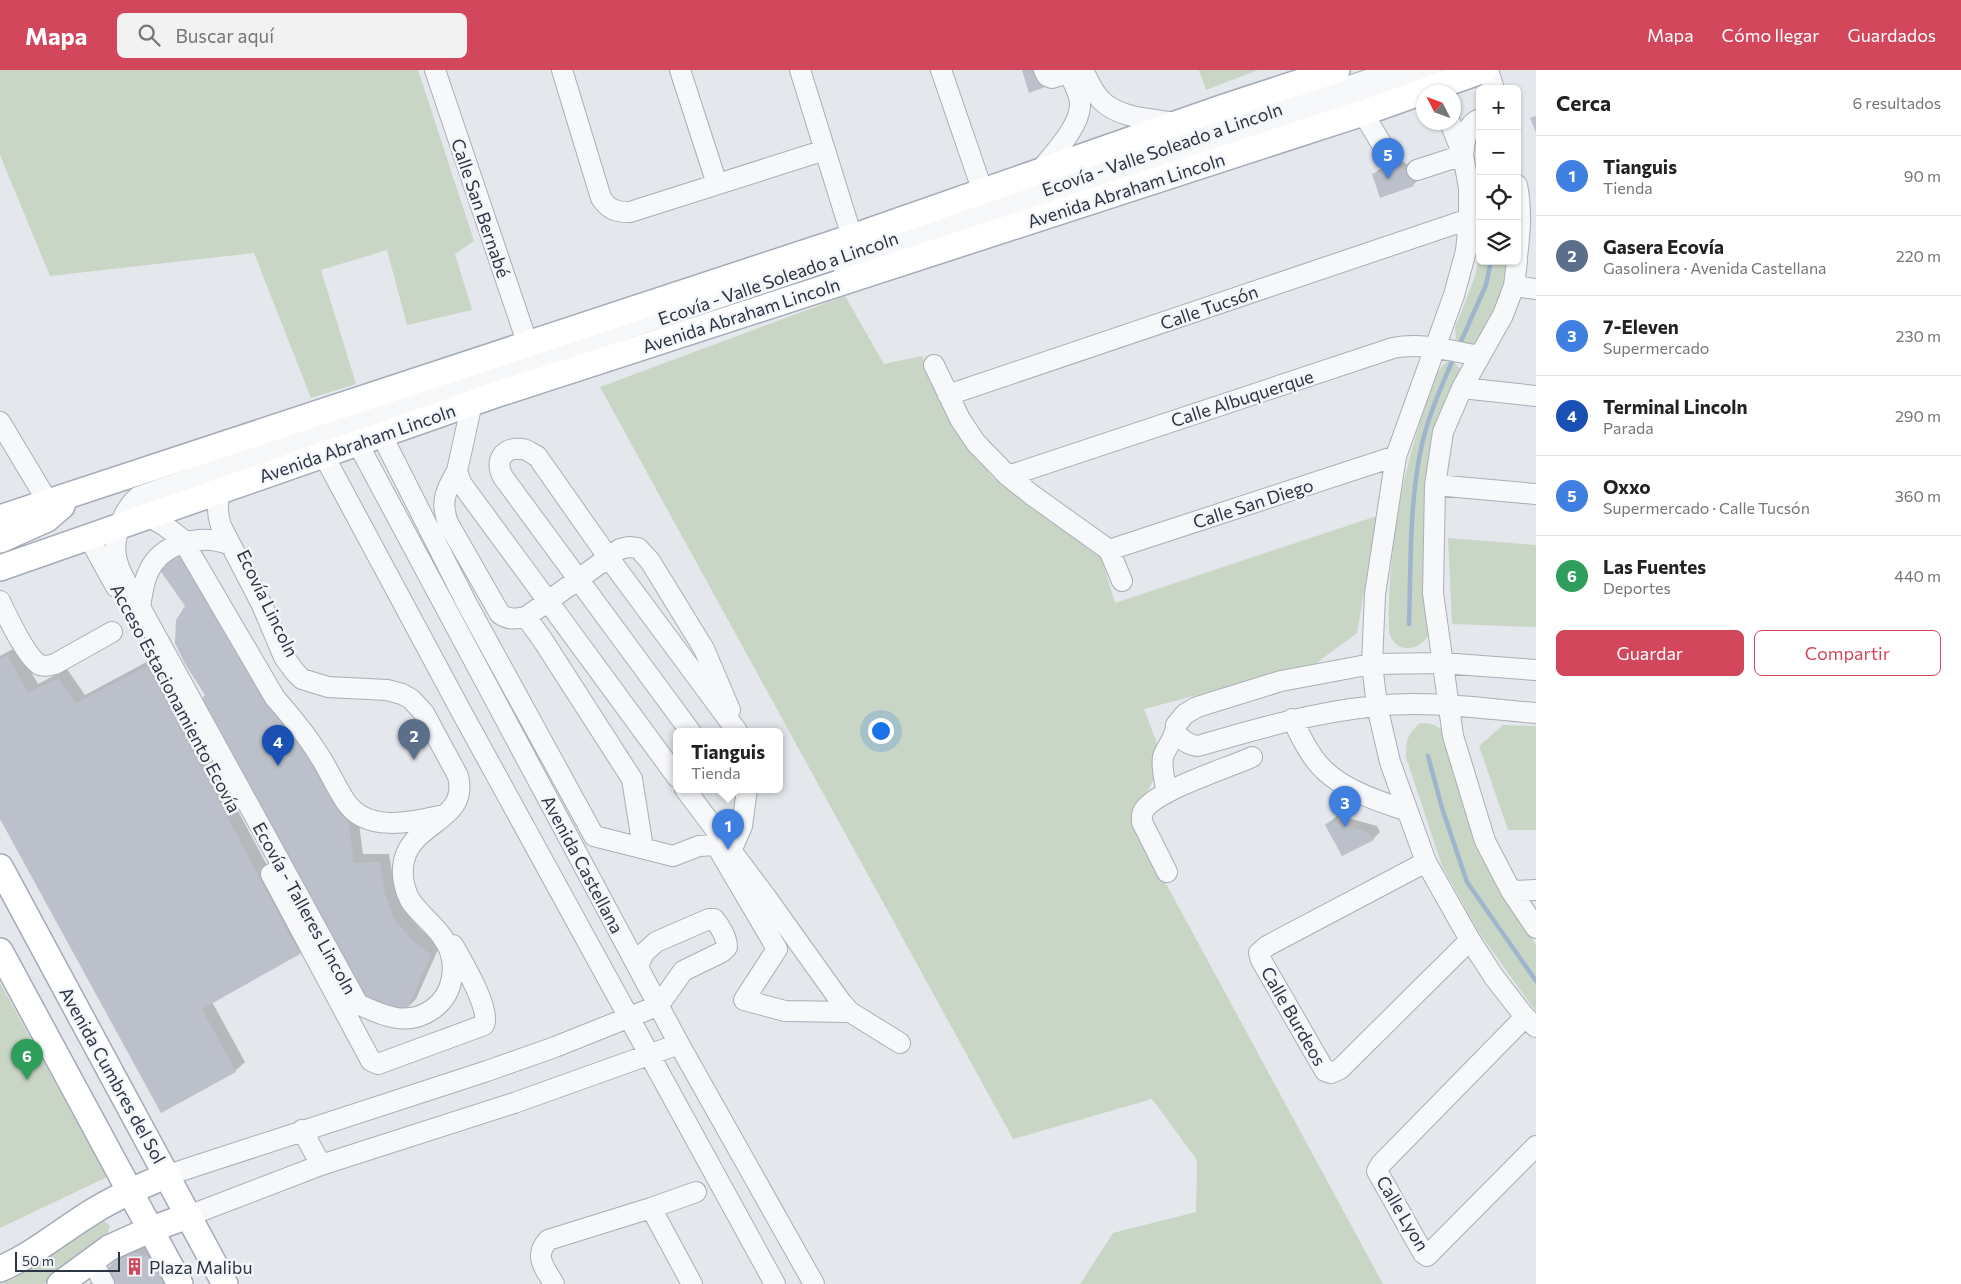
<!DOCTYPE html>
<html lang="es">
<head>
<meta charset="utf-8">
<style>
	:root { --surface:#fff; --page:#f2f2f2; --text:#222; --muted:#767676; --line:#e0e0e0; --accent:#d3475d }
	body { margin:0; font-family:Commissioner,sans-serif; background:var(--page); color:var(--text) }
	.controls { position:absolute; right:15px; top:15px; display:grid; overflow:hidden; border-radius:8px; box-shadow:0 1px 4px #0004 }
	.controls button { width:45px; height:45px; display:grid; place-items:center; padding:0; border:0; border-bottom:1px solid var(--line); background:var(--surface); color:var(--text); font:25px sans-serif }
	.compass { position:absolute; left:1416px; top:15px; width:45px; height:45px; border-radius:50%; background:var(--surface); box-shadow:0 1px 4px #0004; rotate:312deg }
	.scale { position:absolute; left:15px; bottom:12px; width:105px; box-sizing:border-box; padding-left:5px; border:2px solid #2b3545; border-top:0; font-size:14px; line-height:18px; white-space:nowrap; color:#2b3545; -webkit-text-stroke:4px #f4f6f9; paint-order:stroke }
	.you { position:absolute; left:880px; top:660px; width:18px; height:18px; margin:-12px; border:4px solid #fff; border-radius:50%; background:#1a73e8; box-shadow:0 0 0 8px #1a73e833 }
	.badge { display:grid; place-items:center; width:32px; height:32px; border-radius:50%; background:var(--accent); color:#fff; font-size:16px; font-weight:700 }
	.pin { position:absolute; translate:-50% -41px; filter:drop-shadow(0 1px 2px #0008) }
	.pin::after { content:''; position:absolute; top:26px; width:18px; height:15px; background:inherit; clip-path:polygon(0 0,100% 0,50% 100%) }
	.popup { position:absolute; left:673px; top:658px; width:110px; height:65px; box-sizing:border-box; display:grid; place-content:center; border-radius:8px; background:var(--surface); filter:drop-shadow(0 1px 4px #0005); font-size:16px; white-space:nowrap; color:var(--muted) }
	.popup b { font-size:19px; color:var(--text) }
	.popup::after { content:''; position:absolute; left:50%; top:100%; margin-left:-10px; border:10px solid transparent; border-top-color:var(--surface) }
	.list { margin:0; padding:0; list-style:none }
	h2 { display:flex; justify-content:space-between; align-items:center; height:65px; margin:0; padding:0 20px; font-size:21px }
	h2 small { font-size:16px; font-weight:400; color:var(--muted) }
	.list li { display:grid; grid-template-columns:32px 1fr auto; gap:15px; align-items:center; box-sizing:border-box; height:80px; padding:0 20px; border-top:1px solid var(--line) }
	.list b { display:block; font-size:19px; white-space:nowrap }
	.list p { margin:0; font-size:16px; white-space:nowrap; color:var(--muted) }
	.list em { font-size:16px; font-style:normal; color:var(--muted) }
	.actions { display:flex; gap:10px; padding:15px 20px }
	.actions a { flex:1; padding:11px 0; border:1px solid var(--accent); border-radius:8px; text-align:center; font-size:18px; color:var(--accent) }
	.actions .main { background:var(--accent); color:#fff }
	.icon { flex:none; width:28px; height:28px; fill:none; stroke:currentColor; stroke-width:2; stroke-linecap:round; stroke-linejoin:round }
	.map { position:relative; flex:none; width:1536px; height:1214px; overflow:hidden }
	header { display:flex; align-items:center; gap:30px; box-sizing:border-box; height:70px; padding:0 25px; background:var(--accent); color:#fff }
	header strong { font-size:24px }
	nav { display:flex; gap:28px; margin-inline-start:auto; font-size:18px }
	.search { width:350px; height:45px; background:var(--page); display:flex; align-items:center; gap:12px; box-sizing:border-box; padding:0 18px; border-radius:8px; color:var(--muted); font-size:19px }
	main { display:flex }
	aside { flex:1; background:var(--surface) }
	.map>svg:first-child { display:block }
	.green { fill:#c9d6c5 }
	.shadow { fill:#0003 }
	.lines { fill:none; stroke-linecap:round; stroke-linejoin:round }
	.stream { stroke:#9eb5cd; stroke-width:4.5 }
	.building { fill:#bbc0ca }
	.minor-casing { stroke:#a9aeb7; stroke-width:22 }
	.major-casing { stroke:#a3abb8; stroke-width:28 }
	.minor { stroke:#f7f8fa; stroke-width:20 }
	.major { stroke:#fff; stroke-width:25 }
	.labels { text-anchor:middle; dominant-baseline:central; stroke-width:5; stroke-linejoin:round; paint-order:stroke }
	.street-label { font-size:18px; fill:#2b3545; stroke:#f4f6f9 }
	.poi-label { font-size:18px; fill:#2b3545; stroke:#f4f6f9; text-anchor:start }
</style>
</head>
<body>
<header>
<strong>Mapa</strong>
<div class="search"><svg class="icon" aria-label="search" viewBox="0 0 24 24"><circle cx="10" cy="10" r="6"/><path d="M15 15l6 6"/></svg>Buscar aquí</div>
<nav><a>Mapa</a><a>Cómo llegar</a><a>Guardados</a></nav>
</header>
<main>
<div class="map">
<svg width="1536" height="1214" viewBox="0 0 1536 1214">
	<rect width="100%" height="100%" fill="#e4e7ec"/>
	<path class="green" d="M0 0H418L474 171 455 184 472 240 407 255 387 180 321 200 356 314 311 328 254 183 50 206 0 85Z
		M1199 0H1258L1206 20Z
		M1480 184V191H1512L1498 237 1477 275H1462L1456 269 1455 258 1474 209Z
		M845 226 884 294 922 286 954 358 993 408 1098 477 1115 533 1377 446 1357 563 1315 594 1144 639 1164 692 1131 749 1383 1214H1080L1113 1163 1196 1142 1197 1090 1152 1029 1013 1069 600 317Z
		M1448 291 1455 293 1460 299V306C1451 326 1437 349 1432 370 1417 431 1428 503 1429 565 1418 582 1395 584 1389 562 1387 485 1401 406 1426 334 1431 319 1435 300 1448 291Z
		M1448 468 1536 475V557L1452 554Z
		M1420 653C1433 653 1439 656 1448 665L1507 829 1536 875V942L1478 861 1442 796 1406 687C1406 670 1407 665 1420 653Z
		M1503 655 1536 656V760H1508L1479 676Z
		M0 913 107 1107 0 1158Z
		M97 1150H103L110 1156 107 1164 91 1180 44 1214H0L16 1208Z"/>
	<path class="shadow" d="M1402 91 1412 97 1417 111 1413 115 1373 105 1378 100Z
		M17 577 38 614 67 599 85 625 156 587 309 874 300 883 212 932 245 992 235 1001 0 746V586Z
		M289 634 319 667 343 706 358 746 363 784H389L394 814 403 839 421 860 440 875 416 929 407 938Z
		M1338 745 1377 756 1380 762 1373 769 1343 785 1326 755Z
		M143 1173 184 1214H89L105 1202 127 1181Z"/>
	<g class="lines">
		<path class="stream" d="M1458 278 1486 215 1491 191
			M1409 554C1411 494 1409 432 1422 374 1429 344 1442 315 1454 287
			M1428 686 1442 738 1467 812 1536 911"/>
	</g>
	<path class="building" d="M1022 0H1041L1045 17 1029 23Z
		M1536 46V63L1530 48Z
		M1397 95 1408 101 1414 116 1380 128 1372 104Z
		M180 481 334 715 349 756 354 793 380 792 385 823 394 849 412 870 431 885 407 940 397 944 363 926 199 633 205 625 185 594 175 573 176 550 185 536 157 496Z
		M8 585 28 623 58 608 76 633 147 596 300 884 202 939 236 1002 161 1043 0 749V589Z
		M1330 751 1370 763 1374 770 1342 786 1325 755Z
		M133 1182 148 1186 160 1193 171 1214H91L116 1190Z"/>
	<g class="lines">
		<defs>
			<path id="minor" d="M435 0 528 275
				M562 0 601 128C609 140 616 142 630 142L825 80
				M680 0 717 114
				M800 0 852 167
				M941 0 983 122
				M1044 0 1047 6 1052 8 1078 0
				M1083 0C1088 10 1092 21 1101 30 1119 49 1153 49 1177 53
				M1488 0 1494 19
				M1363 43 1390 88
				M1450 52 1463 85 1469 118V149L1466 181 1454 225 1396 386 1375 524 1372 594 1377 636 1390 692 1426 792 1470 870 1494 907 1525 947 1536 957
				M1417 100 1463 85C1465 72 1465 54 1480 49
				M1039 102C1052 85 1079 58 1080 36 1081 25 1073 13 1069 3
				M1517 115C1522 140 1520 162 1517 187
				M1517 191 1514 216 1503 245 1462 318 1443 362 1435 415 1433 523 1453 666 1485 771 1511 821 1536 858
				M844 199 1440 0
				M1514 216 1536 219
				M934 295 960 349 976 373 1008 406 1032 425 1109 480 1122 511
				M1462 318 1536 326
				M948 325 1469 149
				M472 333 457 401 461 413 677 707
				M0 352 48 432
				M381 364 467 534 594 766 673 786 699 776 716 775 777 879 744 930 785 941 850 942
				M328 371 232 403C217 417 215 438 221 456L262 535 284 587 295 602 302 609 328 617 387 620 402 624 411 629 424 643 458 706C470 753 407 751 403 797 402 808 405 821 410 830 419 844 434 854 443 868 459 890 455 923 433 939 408 957 383 946 358 934L140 537C132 522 121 507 117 491 111 471 122 441 138 427L388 339 1397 0
				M357 372 679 974 814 1214
				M323 384 461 641 775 1214
				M457 401C446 420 440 431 448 453L500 544C509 550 515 549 526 547L620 479 629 477 638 478 650 491 704 579 730 640
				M1008 406 1393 278C1422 272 1451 281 1480 286
				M1435 415 1536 424
				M148 446 165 456 182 469 275 628C290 645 305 663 317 682 328 698 335 716 346 732 366 762 410 753 439 746
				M89 468 116 517
				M1109 480 1396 386
				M0 531C6 544 27 589 40 595 45 597 50 595 55 594L112 562
				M140 537C142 526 143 513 148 503 161 472 202 463 231 475
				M526 547 542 569 632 709 643 778
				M1292 649C1301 667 1310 687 1325 701 1348 722 1379 731 1407 741
				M690 661 503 407C494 391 503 377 522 379 527 379 532 384 537 386L608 487 737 661
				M1176 664C1183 670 1188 675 1198 676 1256 659 1315 642 1376 636 1429 630 1483 639 1536 643
				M685 719 766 827 841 932 850 942 900 973
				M1167 723C1165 712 1161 698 1163 687 1167 675 1176 668 1176 655L1185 644 1197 637 1281 611 1372 594 1442 593 1536 600
				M731 781 742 756 747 719
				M1426 792 1267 876 1259 883 1261 890 1325 1001 1331 1003 1340 999 1470 870
				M1167 802 1142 752C1142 747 1141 744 1144 740 1157 720 1228 698 1252 687
				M271 804 371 991 378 994 484 955C492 941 461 889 453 875
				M1511 821 1536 820
				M1525 947 1381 1094 1377 1101 1423 1183 1427 1186 1536 1076
				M302 1060 321 1095
				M168 1105 487 1001 555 977 630 947 659 935 683 901 722 882 727 877C727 868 720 856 714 849H709L656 872 644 883 638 896
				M651 1138 692 1214
				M188 1146 321 1095 514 1033 679 974
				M92 1190 104 1214
				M554 1214C545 1198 533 1187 548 1170L651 1138 696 1122"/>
			<path id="major" d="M0 448 852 167 1224 37 1337 0
				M0 470 47 449 62 436
				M0 498 495 325 1363 43 1484 0
				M0 797 225 1214
				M0 881 180 1214
				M0 1199C33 1185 61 1161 92 1142 116 1127 141 1116 168 1105
				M60 1214 109 1178 149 1160 188 1146"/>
		</defs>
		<use href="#minor" class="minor-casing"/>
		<use href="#major" class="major-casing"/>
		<use href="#minor" class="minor"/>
		<use href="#major" class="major"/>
	</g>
	<defs>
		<symbol id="building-bare" viewBox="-9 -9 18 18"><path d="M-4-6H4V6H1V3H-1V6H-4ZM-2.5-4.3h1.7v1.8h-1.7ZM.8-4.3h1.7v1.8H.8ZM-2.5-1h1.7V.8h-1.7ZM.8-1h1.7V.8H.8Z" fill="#d3475d" stroke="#f4f6f9" stroke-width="2.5" paint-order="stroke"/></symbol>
	</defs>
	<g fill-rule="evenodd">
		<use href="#building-bare" x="122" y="1184" width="25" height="25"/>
	</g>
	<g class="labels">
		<g class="street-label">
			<text transform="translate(1162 79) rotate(-19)">Ecovía - Valle Soleado a Lincoln</text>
			<text transform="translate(1126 120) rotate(-18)">Avenida Abraham Lincoln</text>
			<text transform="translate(481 138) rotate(71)">Calle San Bernabé</text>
			<text transform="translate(778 208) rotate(-19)">Ecovía - Valle Soleado a Lincoln</text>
			<text transform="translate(1209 237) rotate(-19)">Calle Tucsón</text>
			<text transform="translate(741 245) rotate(-18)">Avenida Abraham Lincoln</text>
			<text transform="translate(1242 328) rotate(-18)">Calle Albuquerque</text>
			<text transform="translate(357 373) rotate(-19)">Avenida Abraham Lincoln</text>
			<text transform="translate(1253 433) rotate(-18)">Calle San Diego</text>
			<text transform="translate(268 533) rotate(64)">Ecovía Lincoln</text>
			<text transform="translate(176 628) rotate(62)">Acceso Estacionamiento Ecovía</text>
			<text transform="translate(583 794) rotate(62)">Avenida Castellana</text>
			<text transform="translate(305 838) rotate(61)">Ecovía - Talleres Lincoln</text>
			<text transform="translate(1294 946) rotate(60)">Calle Burdeos</text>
			<text transform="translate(113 1005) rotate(61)">Avenida Cumbres del Sol</text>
			<text transform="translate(1403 1143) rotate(59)">Calle Lyon</text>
		</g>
		<g class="poi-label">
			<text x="149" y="1197">Plaza Malibu</text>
		</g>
	</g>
</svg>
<div class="controls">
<button>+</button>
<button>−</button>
<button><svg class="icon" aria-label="locate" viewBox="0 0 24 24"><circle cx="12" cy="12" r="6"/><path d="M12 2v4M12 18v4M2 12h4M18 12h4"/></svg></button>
<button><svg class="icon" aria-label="layers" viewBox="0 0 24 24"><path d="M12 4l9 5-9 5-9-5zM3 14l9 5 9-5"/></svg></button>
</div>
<svg class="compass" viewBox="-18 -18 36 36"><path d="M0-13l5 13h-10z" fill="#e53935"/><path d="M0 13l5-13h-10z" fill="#767676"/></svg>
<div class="scale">50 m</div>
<div class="you"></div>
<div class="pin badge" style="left:728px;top:780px;background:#3f7fe0">1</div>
<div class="popup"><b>Tianguis</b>Tienda</div>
<div class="pin badge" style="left:414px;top:690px;background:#5c6f8a">2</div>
<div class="pin badge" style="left:1345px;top:757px;background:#3f7fe0">3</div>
<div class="pin badge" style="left:278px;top:696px;background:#1a4fb4">4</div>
<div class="pin badge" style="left:1388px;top:109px;background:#3f7fe0">5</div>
<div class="pin badge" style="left:27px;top:1010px;background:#2e9e5b">6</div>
</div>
<aside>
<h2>Cerca<small>6 resultados</small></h2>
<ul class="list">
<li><span class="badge" style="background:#3f7fe0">1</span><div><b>Tianguis</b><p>Tienda</p></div><em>90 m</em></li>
<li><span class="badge" style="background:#5c6f8a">2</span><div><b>Gasera Ecovía</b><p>Gasolinera · Avenida Castellana</p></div><em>220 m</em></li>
<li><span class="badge" style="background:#3f7fe0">3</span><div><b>7-Eleven</b><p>Supermercado</p></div><em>230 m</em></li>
<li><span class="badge" style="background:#1a4fb4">4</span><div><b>Terminal Lincoln</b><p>Parada</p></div><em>290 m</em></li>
<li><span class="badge" style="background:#3f7fe0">5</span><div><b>Oxxo</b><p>Supermercado · Calle Tucsón</p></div><em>360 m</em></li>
<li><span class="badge" style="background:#2e9e5b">6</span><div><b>Las Fuentes</b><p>Deportes</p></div><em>440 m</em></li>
</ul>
<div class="actions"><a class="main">Guardar</a><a>Compartir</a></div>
</aside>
</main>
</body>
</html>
